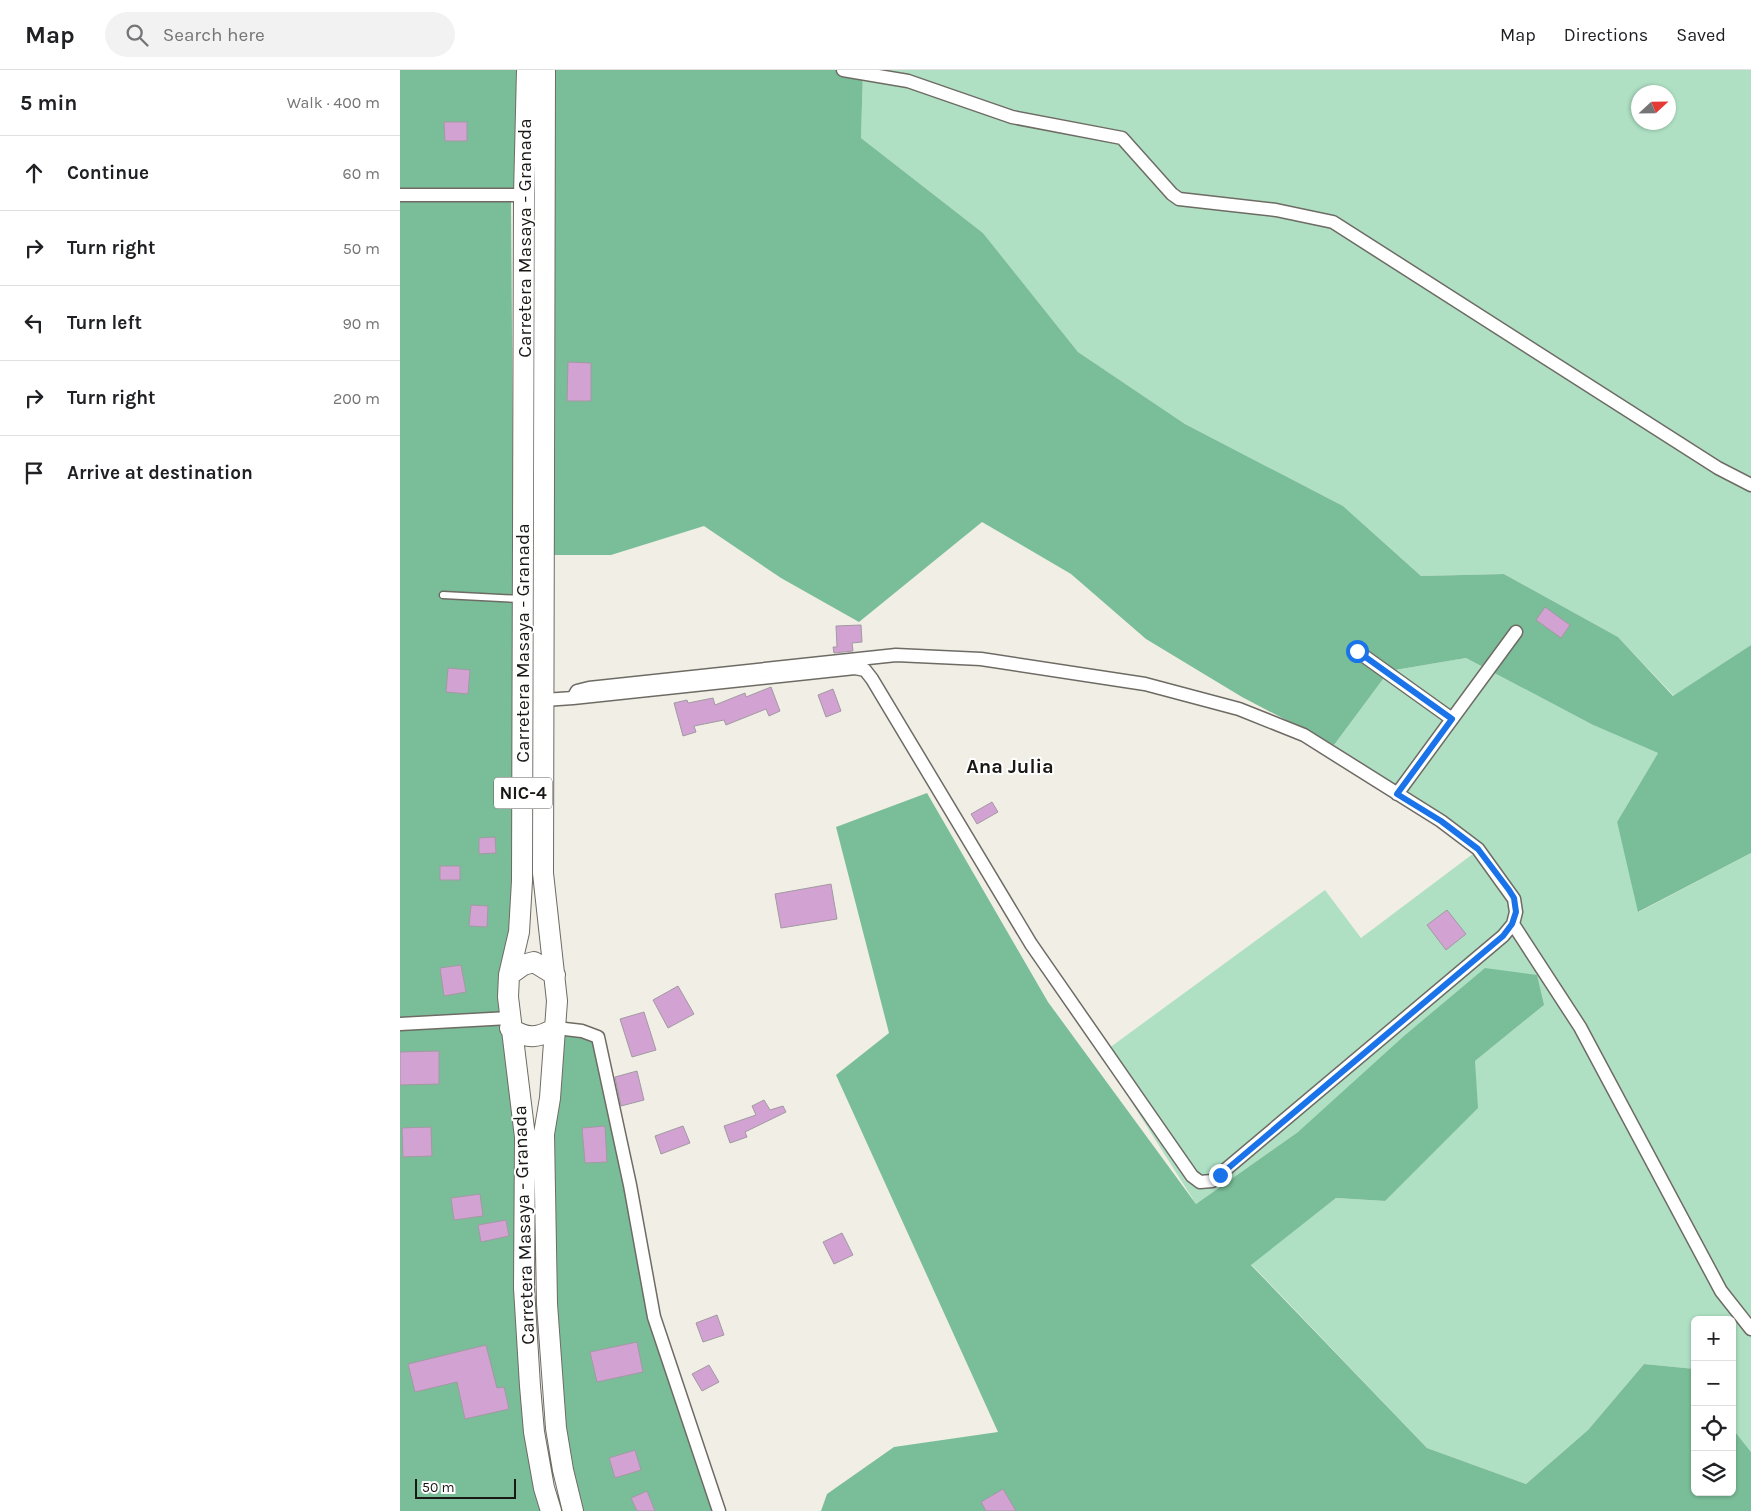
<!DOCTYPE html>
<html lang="en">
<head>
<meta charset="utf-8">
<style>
	:root { --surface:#fff; --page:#f2f2f2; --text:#202124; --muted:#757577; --line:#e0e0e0 }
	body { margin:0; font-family:Karla,sans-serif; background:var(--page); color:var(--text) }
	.controls { position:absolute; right:15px; bottom:15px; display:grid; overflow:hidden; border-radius:8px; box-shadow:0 1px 4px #0004 }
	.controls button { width:45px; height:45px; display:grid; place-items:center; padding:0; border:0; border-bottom:1px solid var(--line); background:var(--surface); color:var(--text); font:25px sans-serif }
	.compass { position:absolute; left:1231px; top:15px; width:45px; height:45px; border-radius:50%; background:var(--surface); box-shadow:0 1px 4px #0004; rotate:68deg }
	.scale { position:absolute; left:15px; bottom:12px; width:101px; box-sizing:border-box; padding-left:5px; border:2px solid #191815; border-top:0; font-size:14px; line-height:18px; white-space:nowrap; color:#191815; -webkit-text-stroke:4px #fff; paint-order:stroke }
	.stop { position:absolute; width:15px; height:15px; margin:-11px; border:4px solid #1a73e8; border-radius:50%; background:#fff }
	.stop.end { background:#1a73e8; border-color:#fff; box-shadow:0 1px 5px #0008 }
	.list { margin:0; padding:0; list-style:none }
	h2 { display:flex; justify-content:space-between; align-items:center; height:65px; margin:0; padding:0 20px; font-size:21px }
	h2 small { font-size:16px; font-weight:400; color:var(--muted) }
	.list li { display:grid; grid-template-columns:32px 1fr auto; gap:15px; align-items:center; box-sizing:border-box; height:75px; padding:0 20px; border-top:1px solid var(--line) }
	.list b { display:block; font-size:19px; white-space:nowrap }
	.list em { font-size:16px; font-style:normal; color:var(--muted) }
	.icon { flex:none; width:28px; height:28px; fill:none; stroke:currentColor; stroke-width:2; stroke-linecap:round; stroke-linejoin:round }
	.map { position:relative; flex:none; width:1351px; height:1441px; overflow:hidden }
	header { display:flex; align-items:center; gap:30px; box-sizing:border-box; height:70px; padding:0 25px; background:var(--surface); border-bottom:1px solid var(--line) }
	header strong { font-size:24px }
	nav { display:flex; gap:28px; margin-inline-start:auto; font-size:18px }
	.search { width:350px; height:45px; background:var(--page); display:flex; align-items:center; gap:12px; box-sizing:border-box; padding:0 18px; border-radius:28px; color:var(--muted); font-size:19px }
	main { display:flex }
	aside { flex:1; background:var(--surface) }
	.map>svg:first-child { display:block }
	.green { fill:#afe0c4; fill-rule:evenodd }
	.forest { fill:#7abe99 }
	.building { fill:#d2a2d3; stroke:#a19aa1 }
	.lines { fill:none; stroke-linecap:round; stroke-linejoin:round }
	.service-casing { stroke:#6e6b64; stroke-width:9 }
	.minor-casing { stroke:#6e6b64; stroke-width:15 }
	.trunk-casing { stroke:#6e6b64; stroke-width:22 }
	.service { stroke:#fff; stroke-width:6 }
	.minor { stroke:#fff; stroke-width:12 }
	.trunk { stroke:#fff; stroke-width:20 }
	.route { stroke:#1a73e8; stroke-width:6 }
	.labels { text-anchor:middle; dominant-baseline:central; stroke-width:4; stroke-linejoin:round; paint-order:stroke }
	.shield { fill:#fff; stroke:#5e5d5b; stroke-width:1 }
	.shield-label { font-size:18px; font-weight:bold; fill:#191815 }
	.street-label { font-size:19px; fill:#191815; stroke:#fff }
	.neighbourhood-label { font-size:20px; font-weight:bold; fill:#191815; stroke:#fff }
</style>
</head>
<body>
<header>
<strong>Map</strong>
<div class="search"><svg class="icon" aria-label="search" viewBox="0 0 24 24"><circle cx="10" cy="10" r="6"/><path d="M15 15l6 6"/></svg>Search here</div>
<nav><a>Map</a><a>Directions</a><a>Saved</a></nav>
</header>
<main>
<aside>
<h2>5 min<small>Walk · 400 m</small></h2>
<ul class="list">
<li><svg class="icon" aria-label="ahead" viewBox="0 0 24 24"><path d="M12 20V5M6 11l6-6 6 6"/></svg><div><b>Continue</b></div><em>60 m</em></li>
<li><svg class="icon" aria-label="right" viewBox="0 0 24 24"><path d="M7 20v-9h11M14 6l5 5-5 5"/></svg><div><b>Turn right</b></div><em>50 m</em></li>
<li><svg class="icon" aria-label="left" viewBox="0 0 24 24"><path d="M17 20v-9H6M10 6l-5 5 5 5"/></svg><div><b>Turn left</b></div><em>90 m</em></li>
<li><svg class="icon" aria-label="right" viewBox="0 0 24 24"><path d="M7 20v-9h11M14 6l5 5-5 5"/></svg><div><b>Turn right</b></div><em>200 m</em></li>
<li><svg class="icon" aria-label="arrive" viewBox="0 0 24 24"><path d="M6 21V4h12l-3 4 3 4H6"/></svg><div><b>Arrive at destination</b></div></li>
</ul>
</aside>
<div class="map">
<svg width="1351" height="1441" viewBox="0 0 1351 1441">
	<rect width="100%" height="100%" fill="#f1eee5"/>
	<path class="green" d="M463 0H1351V575L1274 626 1218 567 1104 504 1021 506 943 436 785 354 678 282 583 163 461 68ZM1238 22H1268V52H1238Z
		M1066 588 1193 655 1258 683 1217 752 1239 842 1351 783V1382L1336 1363 1332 1351V1250H1295V1299L1244 1294 1188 1360 1126 1414 1027 1378 851 1194 936 1128 985 1131 1075 991 1144 935 898 1062 796 1134 701 984 925 820 961 868 1074 783 950 691 934 675 989 601Z"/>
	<path class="forest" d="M0 0H127L124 125H111L116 823 109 948 124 1218 151 1441H0Z
		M145 0H463L461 68 583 163 678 282 785 354 943 436 1021 506 1104 504 1218 567 1273 626 1351 575V783L1238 842 1217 752 1258 683 1193 655 1066 588 989 601 934 675 842 627 746 569 671 504 582 452 459 552 381 508 304 456 211 485H144Z
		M527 723 648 932 796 1134 898 1062 1004 966 1085 898 1137 905 1144 935 1075 991 1078 1038 985 1131 936 1128 851 1195 1027 1378 1126 1414 1188 1360 1244 1294 1295 1299V1422H1332V1351L1336 1363 1351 1382V1441H421L427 1424 494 1377 598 1362 436 1005 489 963 436 757Z
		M156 958 191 964 254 1247 319 1441H173L147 1234Z"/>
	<path class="building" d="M44 52H67V71H45Z
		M168 292 191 293V331H167Z
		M1145 537 1170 555 1161 568 1136 550Z
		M461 555 462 572 452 573 453 581 434 583 433 577H437L436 556Z
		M48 598 70 600 68 624 46 622Z
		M371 617 380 641 369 646 366 639 326 655 324 650 294 656 296 662 283 666 274 633 287 630 288 633 313 628 315 635 345 623 346 627Z
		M433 619 441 641 426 647 418 625Z
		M592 732 598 742 577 754 571 744Z
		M95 767 96 783 79 784V768Z
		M40 796H60V810H40Z
		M431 814 437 849 381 858 375 824Z
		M71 835 88 836 87 857 69 856Z
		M1047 840 1066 864 1046 880 1027 855Z
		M61 895 66 922 44 926 40 898Z
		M278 916 294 944 268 958 253 930Z
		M244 942 256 980 232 987 220 949Z
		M39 981V1014L0 1015V982Z
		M237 1001 244 1030 221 1036 215 1007Z
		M364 1030 370 1040 383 1036 386 1042 345 1062 347 1067 330 1073 324 1056 356 1045 352 1036Z
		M205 1056 207 1092 185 1093 182 1058Z
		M283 1056 290 1073 261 1084 255 1066Z
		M31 1057 32 1086 3 1087 2 1058Z
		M80 1124 83 1146 54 1150 51 1128Z
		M106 1150 109 1166 81 1172 78 1155Z
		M442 1163 453 1185 434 1194 423 1172Z
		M317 1245 324 1265 303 1272 296 1253Z
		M237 1272 243 1302 197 1312 190 1282Z
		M86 1275 97 1318 104 1317 109 1339 65 1349 57 1312 15 1322 8 1294Z
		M309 1295 319 1312 302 1321 292 1304Z
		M235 1380 241 1400 215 1408 209 1388Z
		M603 1419 616 1441H586L581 1432Z
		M247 1421 255 1441H237L231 1428Z"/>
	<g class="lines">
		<defs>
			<path id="service" d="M43 525 120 529"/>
			<path id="minor" d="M443 0 508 11 612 47 722 68 772 124 779 129 876 140 933 152 1318 398 1351 415
				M0 125H124
				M957 581 1052 649
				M144 630 173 628 455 598 465 600 472 609 631 874 792 1106 800 1112 812 1111 1103 866 1113 854 1116 842 1114 829 1078 779 1041 751 904 665 839 639 745 614 581 589 496 585 189 618 177 621 173 628
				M997 724 1116 562
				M1113 854 1180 957 1321 1221 1351 1259
				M0 954 109 948
				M156 958 182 961 198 967 230 1115 254 1247 319 1441"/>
			<path id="trunk" d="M127 0 124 125 122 811 119 862 109 905 108 927 125 1067 124 1218 130 1316 134 1362 144 1418 151 1441
				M145 0 143 803 157 931 150 1028 144 1064 147 1234 156 1358 163 1400 173 1441
				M109 905 123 895 134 892 155 905
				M110 958C128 970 138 968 156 958"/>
		</defs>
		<use href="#service" class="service-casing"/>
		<use href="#minor" class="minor-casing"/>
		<use href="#trunk" class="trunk-casing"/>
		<use href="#service" class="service"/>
		<use href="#minor" class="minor"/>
		<use href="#trunk" class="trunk"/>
	</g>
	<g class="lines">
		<path class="route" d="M820 1105 1103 866 1112 854 1116 842 1114 828 1109 820 1078 779 1041 751 997 724 1052 649 957 581"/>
	</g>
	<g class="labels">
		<rect class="shield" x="94" y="707.5" width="58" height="31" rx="4"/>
		<g class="shield-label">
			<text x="123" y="723">NIC-4</text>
		</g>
		<g class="street-label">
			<text transform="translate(125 168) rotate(-90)">Carretera Masaya - Granada</text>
			<text transform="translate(123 573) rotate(-90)">Carretera Masaya - Granada</text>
			<text transform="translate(124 1155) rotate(-92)">Carretera Masaya - Granada</text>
		</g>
		<g class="neighbourhood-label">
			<text x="610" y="696">Ana Julia</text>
		</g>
	</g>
</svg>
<div class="controls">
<button>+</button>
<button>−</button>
<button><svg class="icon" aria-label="locate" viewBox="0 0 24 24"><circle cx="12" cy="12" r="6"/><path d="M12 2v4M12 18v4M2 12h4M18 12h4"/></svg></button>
<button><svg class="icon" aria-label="layers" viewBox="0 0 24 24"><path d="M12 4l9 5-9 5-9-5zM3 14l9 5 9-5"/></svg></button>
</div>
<svg class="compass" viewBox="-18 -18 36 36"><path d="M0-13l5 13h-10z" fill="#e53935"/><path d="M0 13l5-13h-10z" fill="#757577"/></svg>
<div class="scale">50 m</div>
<div class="stop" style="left:957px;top:581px"></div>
<div class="stop end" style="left:820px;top:1105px"></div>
</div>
</main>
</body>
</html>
